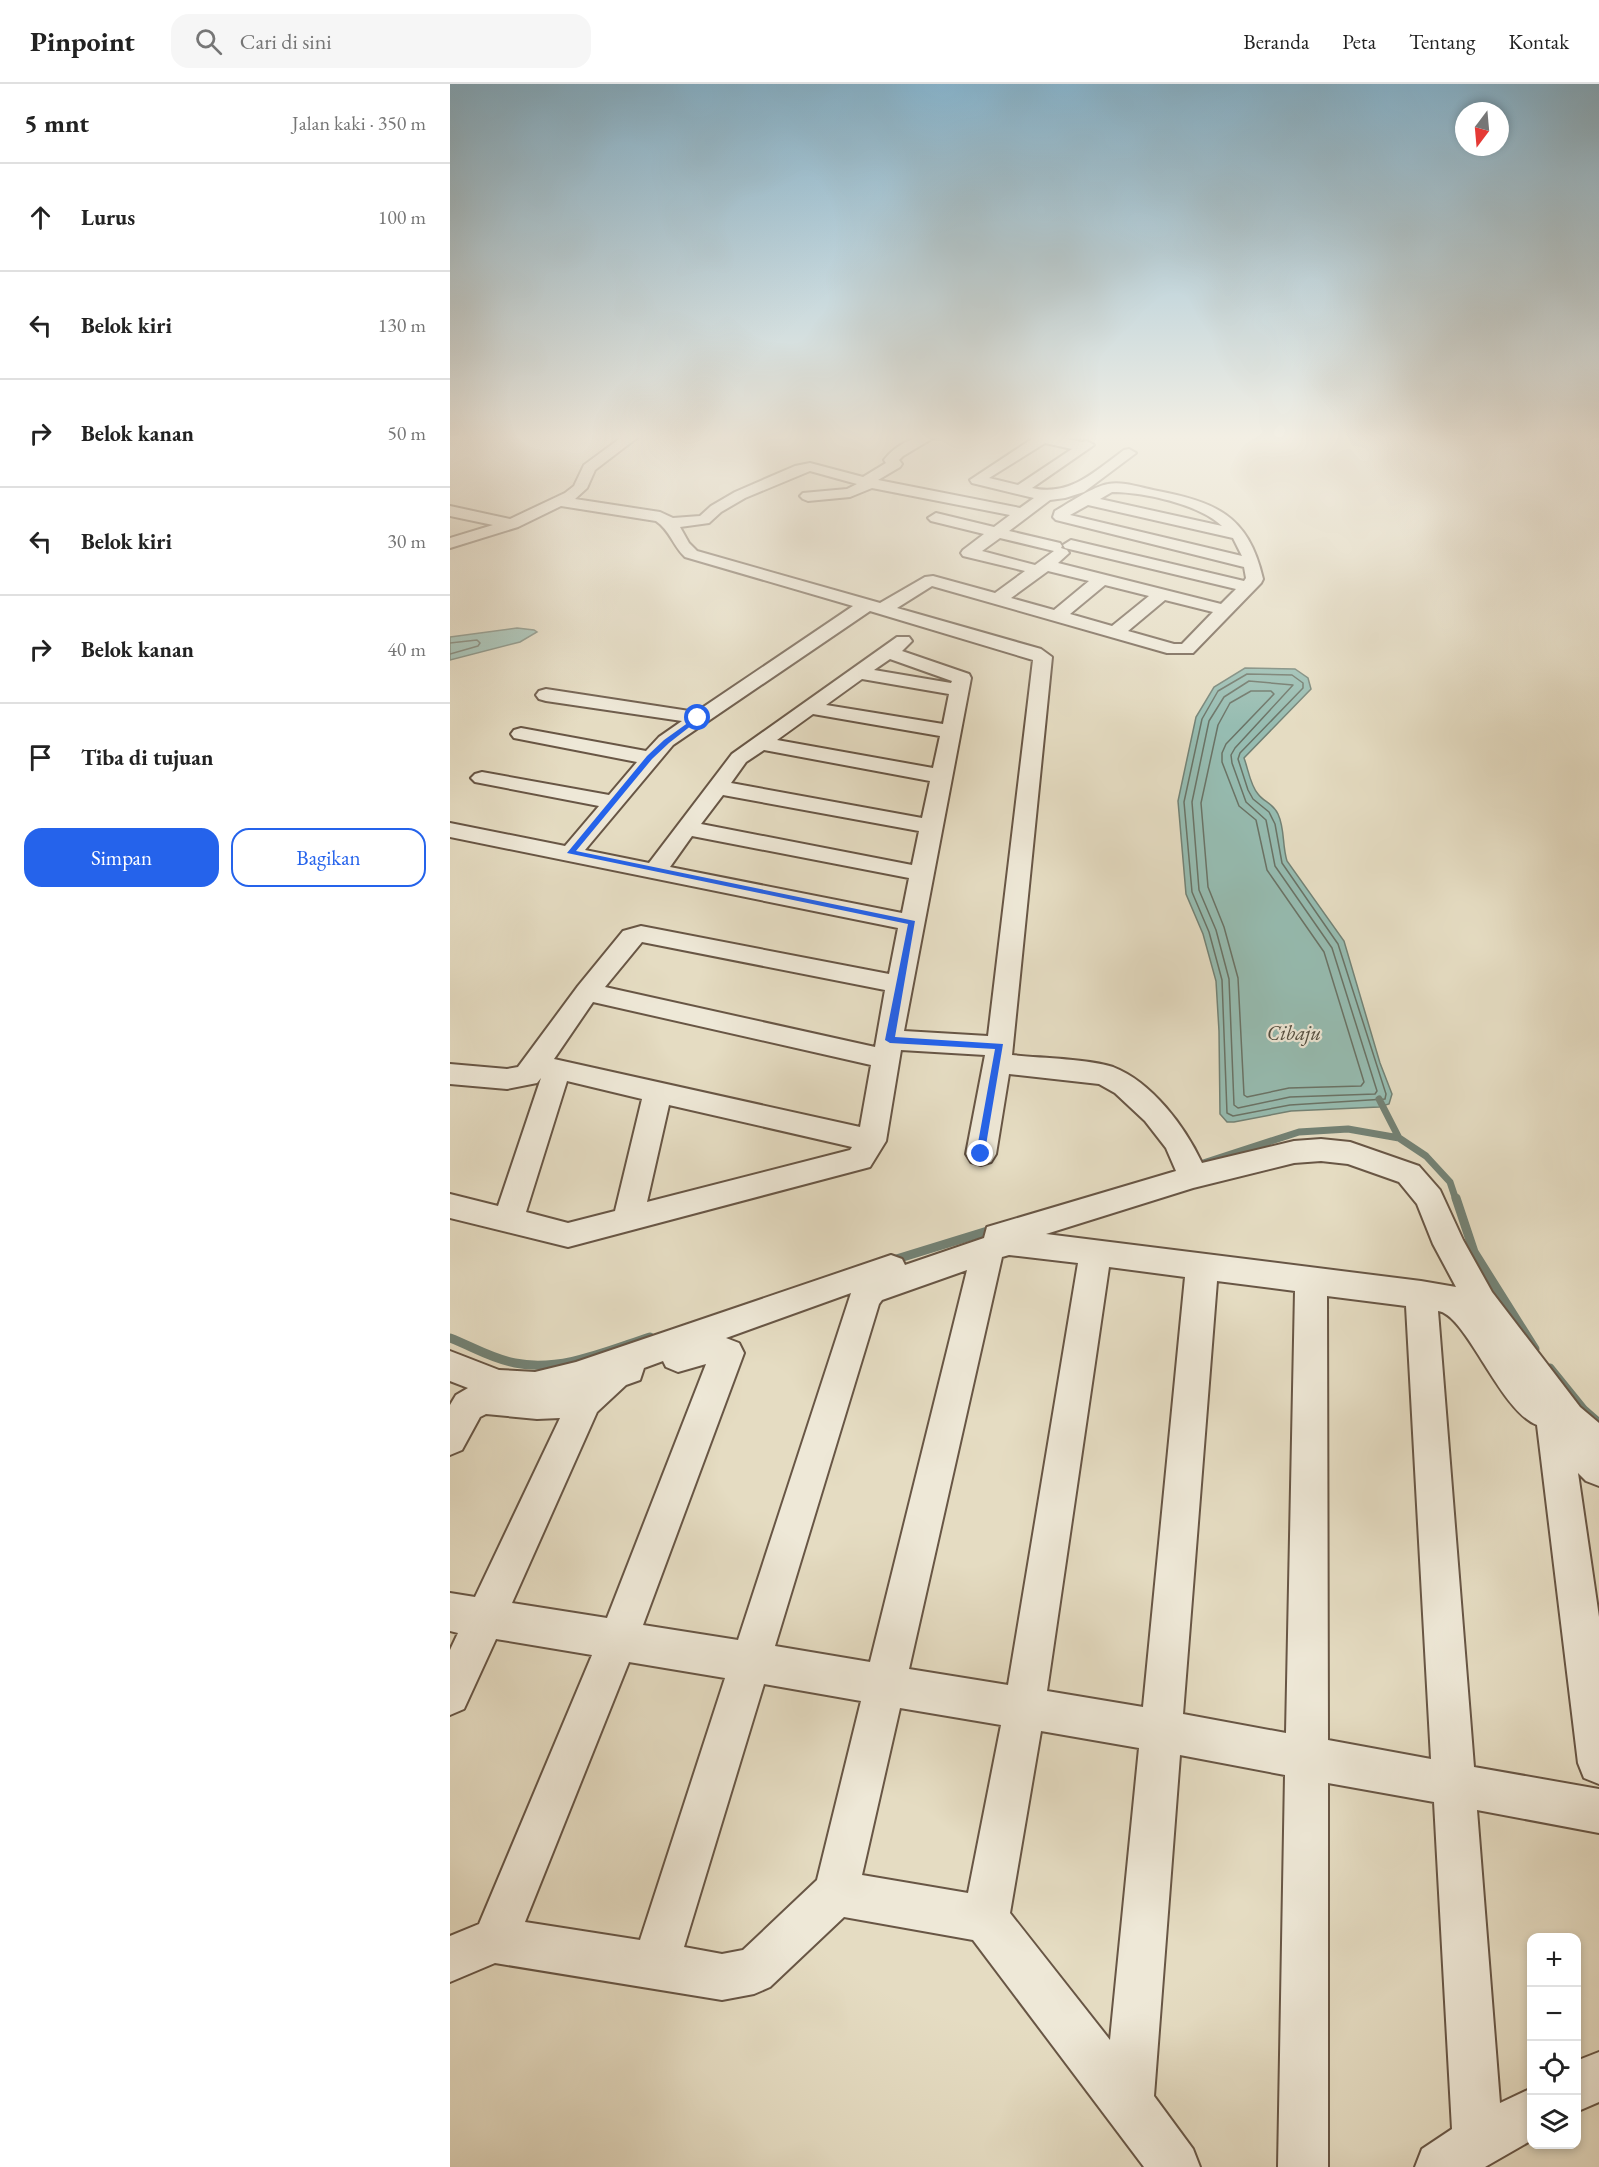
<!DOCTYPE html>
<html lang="id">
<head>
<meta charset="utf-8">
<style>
	:root { --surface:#fff; --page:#f6f6f6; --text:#222; --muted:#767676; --line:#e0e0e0; --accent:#2563eb }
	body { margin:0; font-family:"EB Garamond",serif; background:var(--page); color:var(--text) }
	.controls { position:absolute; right:18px; bottom:18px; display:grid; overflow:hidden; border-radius:12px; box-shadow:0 3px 9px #0003 }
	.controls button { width:54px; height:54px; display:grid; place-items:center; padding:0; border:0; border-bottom:2px solid var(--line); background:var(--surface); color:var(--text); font:30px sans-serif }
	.compass { position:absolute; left:1005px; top:18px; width:54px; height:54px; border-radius:50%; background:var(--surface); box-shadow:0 3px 9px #0003; rotate:196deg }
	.stop { position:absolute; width:18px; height:18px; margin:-14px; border:4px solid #2563eb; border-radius:50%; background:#fff }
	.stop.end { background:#2563eb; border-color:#fff; box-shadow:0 2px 6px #0008 }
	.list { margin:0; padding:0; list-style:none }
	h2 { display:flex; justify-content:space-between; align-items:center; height:78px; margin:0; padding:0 24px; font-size:26px }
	h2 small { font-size:20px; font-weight:400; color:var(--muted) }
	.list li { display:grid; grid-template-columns:39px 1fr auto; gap:18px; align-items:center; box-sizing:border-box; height:108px; padding:0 24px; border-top:2px solid var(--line) }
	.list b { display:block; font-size:22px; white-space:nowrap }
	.list em { font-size:20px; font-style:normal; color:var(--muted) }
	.actions { display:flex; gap:12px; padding:18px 24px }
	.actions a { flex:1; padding:14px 0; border:2px solid var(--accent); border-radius:18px; text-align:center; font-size:21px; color:var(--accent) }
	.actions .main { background:var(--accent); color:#fff }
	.icon { flex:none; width:33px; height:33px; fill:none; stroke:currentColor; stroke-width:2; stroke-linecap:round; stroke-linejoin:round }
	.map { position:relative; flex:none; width:1149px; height:2083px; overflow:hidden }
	header { display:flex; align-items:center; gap:36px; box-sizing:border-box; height:84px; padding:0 30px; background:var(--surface); border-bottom:2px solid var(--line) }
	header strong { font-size:28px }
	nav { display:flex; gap:33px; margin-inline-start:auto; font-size:21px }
	.search { width:420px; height:54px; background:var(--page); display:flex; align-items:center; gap:15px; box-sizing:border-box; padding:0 21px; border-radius:18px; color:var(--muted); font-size:22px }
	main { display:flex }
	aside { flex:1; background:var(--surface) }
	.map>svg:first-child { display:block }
	.water { fill:#96bcb1; stroke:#738275; stroke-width:1.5 }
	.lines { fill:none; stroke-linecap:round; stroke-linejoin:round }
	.shore { stroke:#6a7366; stroke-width:1.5 }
	.stream-far1 { stroke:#738275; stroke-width:7 }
	.stream { stroke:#738275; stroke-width:9 }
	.street-casing { stroke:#685645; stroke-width:4 }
	.street { fill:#eee8d7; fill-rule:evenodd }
	.route { fill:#2563eb }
	.labels { text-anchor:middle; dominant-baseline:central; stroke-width:4.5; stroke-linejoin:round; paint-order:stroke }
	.water-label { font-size:21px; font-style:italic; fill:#544e40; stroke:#eee8d7 }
</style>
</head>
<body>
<header>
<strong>Pinpoint</strong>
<div class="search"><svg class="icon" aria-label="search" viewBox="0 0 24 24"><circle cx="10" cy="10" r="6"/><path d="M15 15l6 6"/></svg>Cari di sini</div>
<nav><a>Beranda</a><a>Peta</a><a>Tentang</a><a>Kontak</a></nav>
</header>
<main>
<aside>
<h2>5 mnt<small>Jalan kaki · 350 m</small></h2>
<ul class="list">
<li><svg class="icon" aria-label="ahead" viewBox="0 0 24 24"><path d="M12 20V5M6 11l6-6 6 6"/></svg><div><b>Lurus</b></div><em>100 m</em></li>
<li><svg class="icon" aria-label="left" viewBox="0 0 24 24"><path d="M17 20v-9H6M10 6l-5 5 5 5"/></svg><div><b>Belok kiri</b></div><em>130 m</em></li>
<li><svg class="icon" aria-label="right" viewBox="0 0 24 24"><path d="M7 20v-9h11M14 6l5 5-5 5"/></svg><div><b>Belok kanan</b></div><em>50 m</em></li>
<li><svg class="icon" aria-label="left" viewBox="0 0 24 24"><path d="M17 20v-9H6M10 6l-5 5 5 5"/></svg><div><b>Belok kiri</b></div><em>30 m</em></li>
<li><svg class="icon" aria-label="right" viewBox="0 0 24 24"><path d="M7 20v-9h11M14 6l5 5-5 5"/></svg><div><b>Belok kanan</b></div><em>40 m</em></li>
<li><svg class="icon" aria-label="arrive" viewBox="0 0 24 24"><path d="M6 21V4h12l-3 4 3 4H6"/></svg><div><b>Tiba di tujuan</b></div></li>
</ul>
<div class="actions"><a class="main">Simpan</a><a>Bagikan</a></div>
</aside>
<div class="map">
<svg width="1149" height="2083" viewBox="0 0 1149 2083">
	<rect width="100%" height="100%" fill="#e5dcc2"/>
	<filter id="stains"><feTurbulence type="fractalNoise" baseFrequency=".00333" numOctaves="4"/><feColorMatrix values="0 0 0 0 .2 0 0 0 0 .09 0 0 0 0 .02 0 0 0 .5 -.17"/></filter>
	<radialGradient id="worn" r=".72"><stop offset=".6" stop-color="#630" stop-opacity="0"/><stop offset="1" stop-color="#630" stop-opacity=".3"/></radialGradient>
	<path class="water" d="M67 544 84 546 87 548 70 558 0 576V553Z
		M795 584 845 585 858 594 861 605 794 674C798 684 800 701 808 710 814 718 823 719 828 730 835 745 832 761 837 777L894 857 930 979 942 1010 939 1020 929 1023 841 1027 784 1038H777L770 1030 769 947 766 897 753 850 736 810 728 717 746 633 764 603Z"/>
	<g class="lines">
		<path class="shore" d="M0 559 27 556 30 559 28 562 0 570
			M797 590 842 591 853 599V604L790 669 788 675 798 706 803 715 819 728 825 740 832 779 888 860 936 1010 935 1015 840 1021 783 1032 777 1029 772 896 759 848 742 808 734 718 752 635 768 607Z
			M799 597 843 601 785 664 781 671 782 679 796 718 816 736 825 782 882 864 927 1007 925 1010 840 1013 788 1024 784 1021 779 895 766 846 749 806 742 718 759 637 774 613Z
			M801 607H821L824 610 776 660 772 669V678L789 722 806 736 817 786 874 868 914 998 911 1002 839 1004 797 1013 794 1011 788 894 774 843 758 803 751 719 768 641 780 619Z"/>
		<path class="stream-far1" d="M929 1015 949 1054
			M744 1082 849 1048 898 1045 949 1054 976 1072 1000 1098 1006 1116"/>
		<path class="stream" d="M1006 1114 1024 1168 1085 1265
			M440 1177 544 1145
			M0 1254C21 1262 42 1275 65 1279 111 1288 157 1267 200 1253
			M1100 1284 1134 1326 1149 1339"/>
		<defs>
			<path id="street" d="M176 350H192L145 386 137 404 125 415 210 428 223 434 250 432 261 422 285 408 345 382 360 379 413 393 436 379 434 376C447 359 469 350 490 350L453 372 449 376 452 380 450 383 428 396 570 424 584 414 522 399 520 396 588 351 593 350 632 358 637 357 644 361 582 404C620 413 645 387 674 366L679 365 686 369 634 408 615 414 600 416 559 447 610 459 612 462 611 464 617 466 619 469 608 479 771 520 786 505 615 464 613 461 621 456 794 497 796 494 794 483 606 436 603 433 605 427C619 419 642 403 658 400 672 397 689 403 703 406 765 418 798 430 813 495L811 499 743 569H717L482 502 447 524 591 565 602 573 562 971C589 974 639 975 663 983 702 998 735 1043 752 1079L844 1057 871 1055 900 1058 969 1082 990 1106 1013 1156 1042 1208 1130 1323 1149 1339V1402L1136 1397 1128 1389 1149 1533V1700L1134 1694 1128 1679 1087 1341C1050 1327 1016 1230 988 1227L1024 1683 1149 1705V1749L1027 1726 1050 2019 1082 2004V2056L1035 2083H965L972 2065 1002 2045 984 1718 878 1699V2083H828L835 1691 730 1671 704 2012 743 2065 750 2083H694L523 1856 394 1833 320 1903 304 1910 272 1916 45 1879 0 1898V1852L29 1840 142 1571 46 1555 14 1625 0 1631V1566L8 1549 0 1547V1509L25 1513 110 1334 87 1335 36 1330 30 1333 12 1366 0 1371V1321L6 1311 18 1304 0 1297V1267L49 1286 85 1288 126 1278 441 1171 452 1175 455 1181 534 1154 537 1143 726 1087 716 1064 695 1037 665 1009 649 1000 559 990 546 1070 541 1078 531 1081 521 1078 516 1070 535 971 451 966 436 1057 420 1083 118 1163 0 1134V1110L48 1122 91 994 87 999 57 1005 0 1000V980L57 985 68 983 128 902 173 847 191 842 439 890 448 844 0 753V739L115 762 149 722 25 698 21 694 25 690 32 688 159 711 187 678 64 654 61 650 64 646 71 644 196 667 209 653 232 637 96 617 89 615 86 611 89 607 96 605 246 628 403 522 235 473C223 462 220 446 206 437L111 422 68 443 0 464V454L43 441 0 432V422L60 435 115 409 124 402 134 381ZM595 359 622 365 568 401 539 394ZM360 387 407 400 397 405 353 409 350 412 353 415 358 417 400 413 422 404 560 431 544 443 486 429 478 434 481 437 534 450 513 466 511 469 513 472 575 487 545 509 483 492 475 493 430 519 247 467 239 459 230 443 259 439 271 428 295 414ZM662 408C693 408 749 420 772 442L650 415ZM638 421 783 454 792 472 620 431ZM550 454 604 467 585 481 532 467ZM598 487 639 497 604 526 561 514ZM655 501 699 512 662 542 620 530ZM715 516 763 528 732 560H724L678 547ZM420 527 583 576 538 952 454 947 521 594 519 590 452 567 462 557 459 553H447L282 670 199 779 135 766 223 661ZM440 575 502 597 501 599 424 586ZM412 595 499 610 493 640 376 621ZM363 630 490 652 483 684 327 656ZM314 666 480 697 472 734 281 699 296 678ZM273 711 469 747 462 781 251 740ZM242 752 459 794 452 829 220 783ZM192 858 435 906 425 963 155 903ZM143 918 421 981 410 1043 104 975ZM117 997 192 1015 165 1127 118 1139 76 1128ZM219 1021 402 1063 400 1066 197 1118ZM871 1077 898 1080 949 1098 967 1120 983 1160 1006 1203 971 1197 596 1150 743 1104 844 1079ZM559 1171 628 1179 558 1601 459 1585 552 1173ZM659 1183 735 1193 693 1623 597 1607ZM517 1186 420 1578 325 1562 429 1220 432 1216ZM767 1197 845 1207 836 1649 733 1630ZM401 1209 288 1556 193 1541 294 1269 289 1259 276 1254ZM877 1212 956 1222 981 1675 878 1656ZM213 1277 216 1283 228 1288 256 1280 157 1534 62 1519 147 1328 176 1301 190 1296 194 1284ZM179 1578 275 1594 190 1856 75 1838ZM314 1600 411 1617 367 1796 293 1866 272 1870 234 1863ZM450 1624 551 1641 518 1809 412 1791ZM591 1647 689 1664 660 1956 560 1829Z
				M1149 1968V2018L1126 2028V1977Z"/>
		</defs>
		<use href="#street" class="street-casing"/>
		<use href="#street" class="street"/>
	</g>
	<linearGradient id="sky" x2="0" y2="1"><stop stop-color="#87b7d2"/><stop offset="0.55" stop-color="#f3efe4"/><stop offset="1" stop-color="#f3efe4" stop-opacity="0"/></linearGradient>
	<rect width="1149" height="642" fill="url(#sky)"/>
	<path class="route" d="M246 633 251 634 219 659 202 675 126 767 465 837 445 953 553 960 534 1073H527L526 1070 545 965 440 959 435 956 458 840 117 769 197 672 214 656Z"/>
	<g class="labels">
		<g class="water-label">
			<text x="844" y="948">Cibaju</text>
		</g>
	</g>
	<rect width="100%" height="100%" filter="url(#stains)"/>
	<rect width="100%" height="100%" fill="url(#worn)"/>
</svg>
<div class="controls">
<button>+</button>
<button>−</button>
<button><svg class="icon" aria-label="locate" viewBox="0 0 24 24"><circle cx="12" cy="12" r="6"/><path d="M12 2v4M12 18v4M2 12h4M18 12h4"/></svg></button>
<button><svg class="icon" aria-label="layers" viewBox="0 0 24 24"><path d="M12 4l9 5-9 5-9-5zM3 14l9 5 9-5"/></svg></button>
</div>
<svg class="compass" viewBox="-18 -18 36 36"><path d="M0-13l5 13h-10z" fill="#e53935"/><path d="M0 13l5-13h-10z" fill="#767676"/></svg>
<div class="stop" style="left:248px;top:634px"></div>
<div class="stop end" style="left:531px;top:1070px"></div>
</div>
</main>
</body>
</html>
